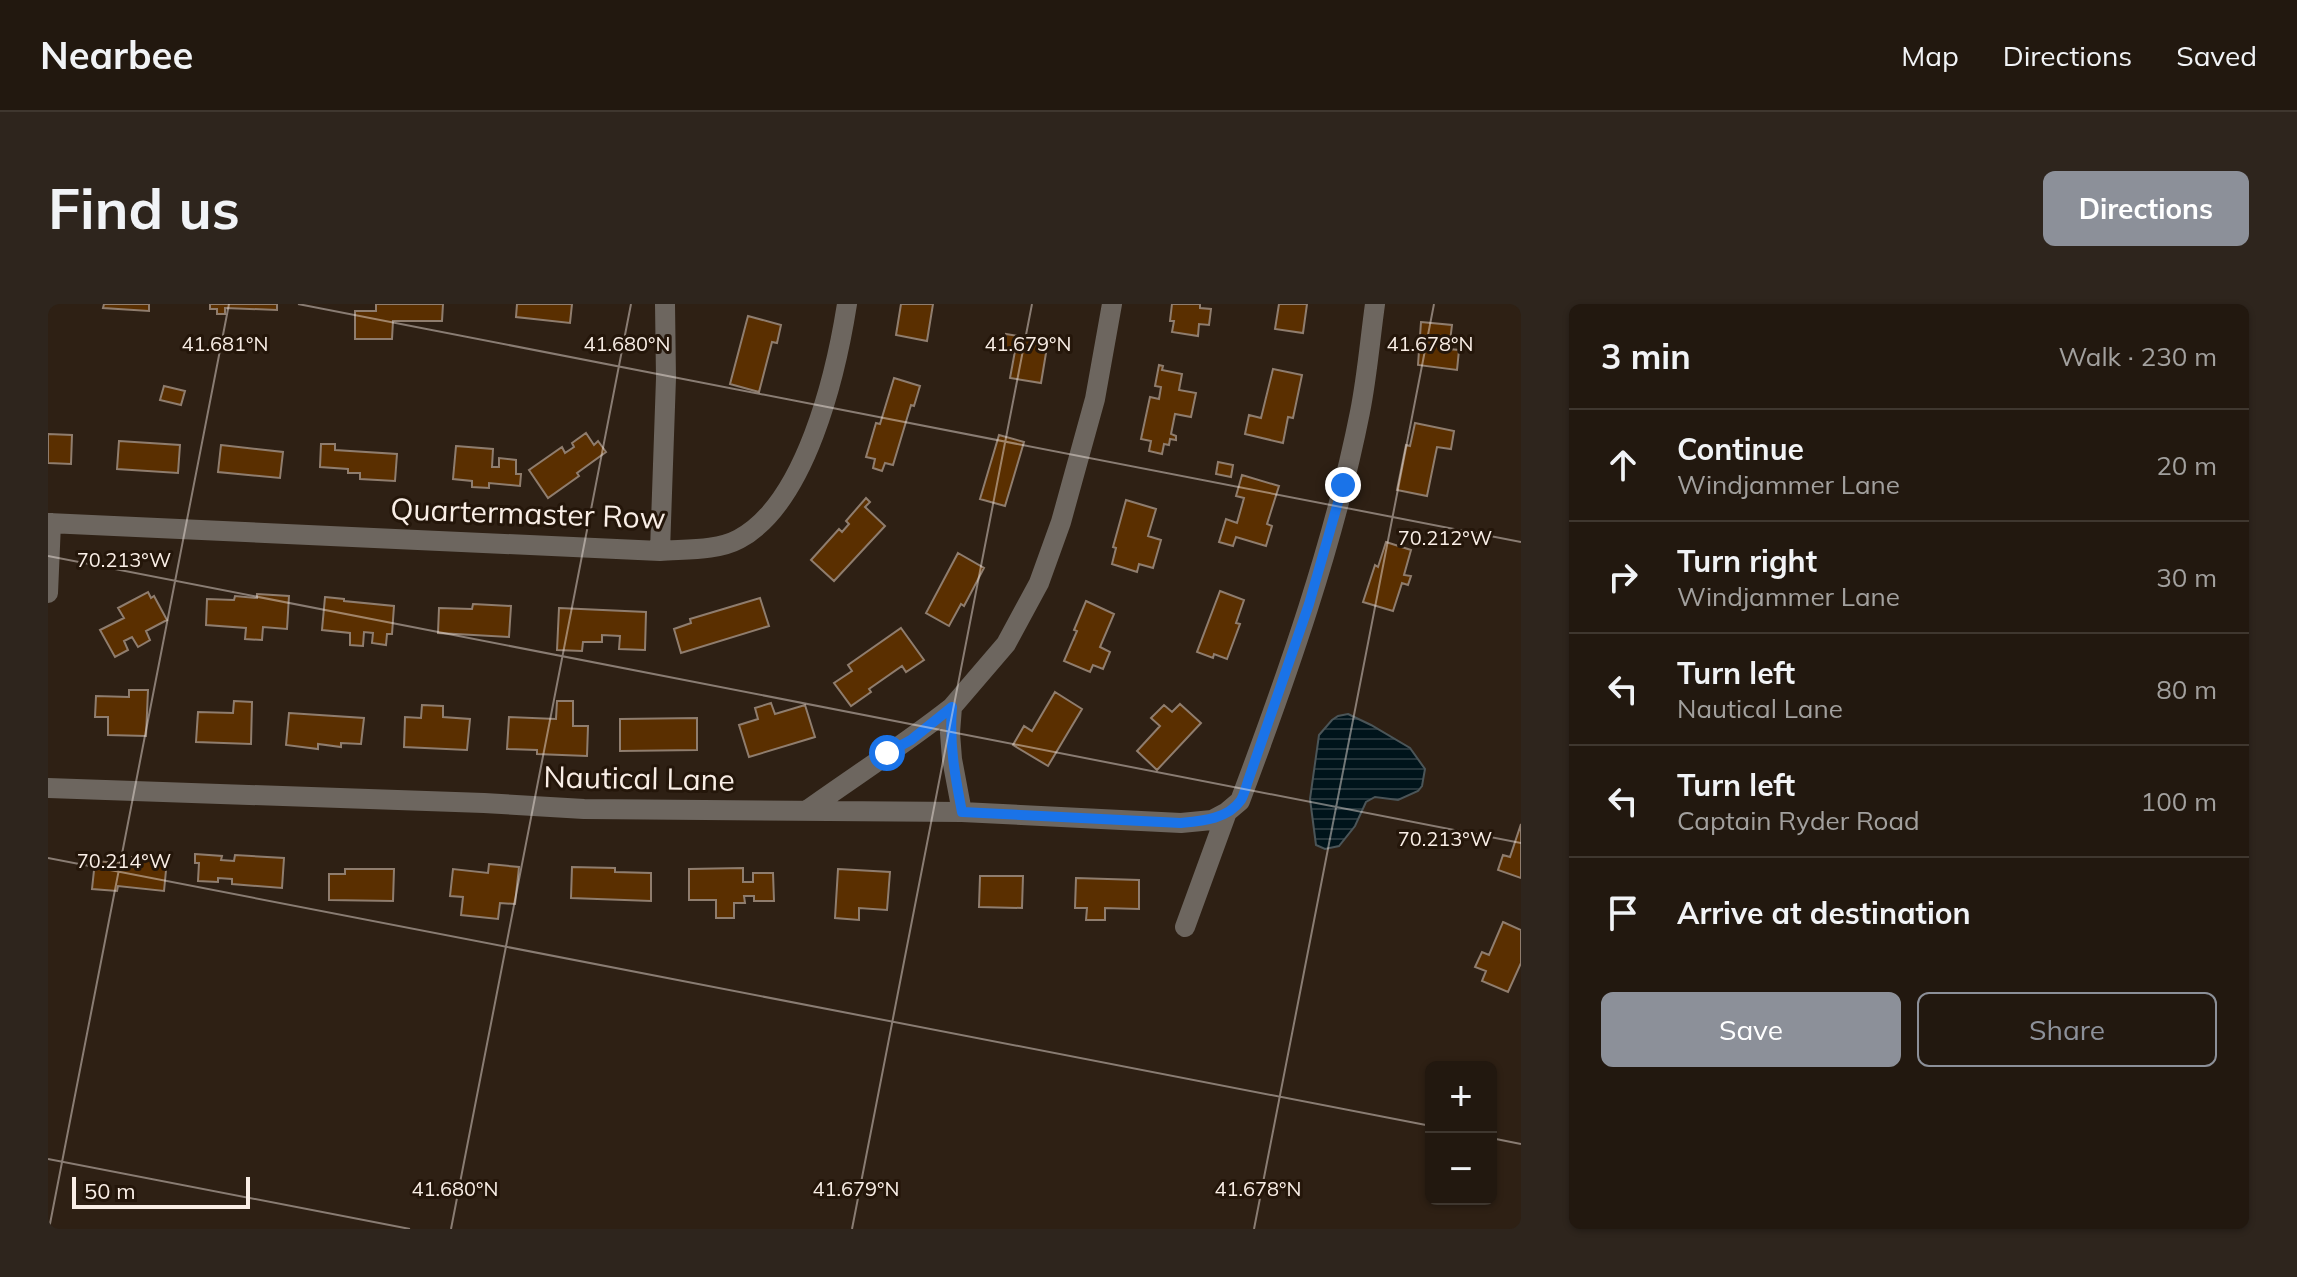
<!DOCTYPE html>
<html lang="en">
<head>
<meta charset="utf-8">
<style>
	:root { --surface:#22180f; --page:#2e251d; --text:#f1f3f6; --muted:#a2a09e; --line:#3f372f; --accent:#8c9099 }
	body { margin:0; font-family:Mulish,sans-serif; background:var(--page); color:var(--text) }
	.controls { position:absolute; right:24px; bottom:24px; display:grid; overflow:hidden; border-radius:12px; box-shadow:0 2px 6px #0004 }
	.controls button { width:72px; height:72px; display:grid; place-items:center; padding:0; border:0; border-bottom:2px solid var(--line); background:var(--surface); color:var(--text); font:40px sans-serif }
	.scale { position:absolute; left:24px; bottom:20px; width:178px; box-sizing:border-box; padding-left:8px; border:4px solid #f9eee6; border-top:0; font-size:22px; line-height:28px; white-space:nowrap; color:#f9eee6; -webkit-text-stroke:6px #24160a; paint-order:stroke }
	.stop { position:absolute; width:24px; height:24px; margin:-18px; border:6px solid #1a73e8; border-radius:50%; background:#fff }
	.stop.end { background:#1a73e8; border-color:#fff; box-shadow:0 2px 8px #0008 }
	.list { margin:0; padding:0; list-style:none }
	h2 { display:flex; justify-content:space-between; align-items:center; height:104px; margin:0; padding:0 32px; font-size:34px }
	h2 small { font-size:26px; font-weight:400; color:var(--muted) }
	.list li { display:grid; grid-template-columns:52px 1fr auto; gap:24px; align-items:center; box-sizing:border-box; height:112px; padding:0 32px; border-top:2px solid var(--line) }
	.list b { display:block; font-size:30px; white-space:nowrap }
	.list p { margin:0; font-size:26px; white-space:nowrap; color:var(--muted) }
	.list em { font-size:26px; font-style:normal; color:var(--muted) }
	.actions { display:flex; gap:16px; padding:24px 32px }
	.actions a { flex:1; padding:18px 0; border:2px solid var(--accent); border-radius:12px; text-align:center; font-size:28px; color:var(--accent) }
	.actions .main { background:var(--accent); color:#fff }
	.icon { flex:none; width:44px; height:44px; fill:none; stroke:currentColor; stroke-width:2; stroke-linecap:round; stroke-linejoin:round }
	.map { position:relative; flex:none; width:1473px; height:925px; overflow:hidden; border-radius:12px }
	header { display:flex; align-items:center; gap:48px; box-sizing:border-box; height:112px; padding:0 40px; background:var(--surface); border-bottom:2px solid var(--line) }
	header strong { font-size:38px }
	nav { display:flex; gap:44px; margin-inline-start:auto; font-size:28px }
	.intro { display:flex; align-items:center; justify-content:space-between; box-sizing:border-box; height:192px; padding:0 48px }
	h1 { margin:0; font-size:56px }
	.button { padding:20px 36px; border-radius:12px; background:var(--accent); color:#fff; font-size:28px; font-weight:700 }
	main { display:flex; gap:48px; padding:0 48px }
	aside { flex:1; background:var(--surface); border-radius:12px; box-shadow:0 2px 6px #0004 }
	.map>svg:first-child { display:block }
	.water { fill:url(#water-rules); stroke:#4b5558; stroke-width:2 }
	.building { fill:#5a2f00; stroke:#8f7d6e; stroke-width:2 }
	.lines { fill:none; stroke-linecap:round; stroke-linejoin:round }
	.street { stroke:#6d665f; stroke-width:20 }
	.route { stroke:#1a73e8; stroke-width:10 }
	.ticks { fill:none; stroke:#f9eee6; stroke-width:2; stroke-opacity:0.45 }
	.labels { text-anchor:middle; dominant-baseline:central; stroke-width:6; stroke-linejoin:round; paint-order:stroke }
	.street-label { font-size:30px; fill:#f9eee6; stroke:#24160a }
	.ticks-label { font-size:20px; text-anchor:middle; fill:#f9eee6; stroke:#24160a; stroke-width:6; stroke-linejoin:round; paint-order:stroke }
</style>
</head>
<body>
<header>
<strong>Nearbee</strong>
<nav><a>Map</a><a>Directions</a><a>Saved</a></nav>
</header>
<div class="intro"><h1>Find us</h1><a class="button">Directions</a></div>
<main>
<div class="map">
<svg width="1473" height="925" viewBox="0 0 1473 925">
	<defs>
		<pattern id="water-rules" width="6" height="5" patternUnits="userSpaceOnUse" patternTransform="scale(2)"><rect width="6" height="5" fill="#00141b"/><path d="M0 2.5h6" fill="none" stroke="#26363c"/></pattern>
	</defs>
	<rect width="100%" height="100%" fill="#2e2014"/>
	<path class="water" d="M1300 410 1323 421 1362 444 1377 465 1374 482 1370 487 1350 496 1327 493 1318 498 1307 522 1291 542 1277 545 1268 541 1262 495 1271 431 1284 416 1290 412Z"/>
	<path class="building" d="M56 0H101V7L55 4Z
		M162 0H229V6L177 4V10H169V5H162Z
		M328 0H395L394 17H345L344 35H307V7H328Z
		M469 0H524L522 19 468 13Z
		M853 0H885L879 37 848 31Z
		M1124 0H1152V4L1163 5 1161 21 1151 20 1150 32 1124 28 1126 17H1122Z
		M1231 0H1259L1255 29 1227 25Z
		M700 12 733 21 729 39 724 38 711 88 682 80Z
		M1373 18 1404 21 1401 45 1411 46 1409 66 1370 61Z
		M958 30 1000 37 993 79 962 74 967 47 956 45Z
		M1111 61 1115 62 1114 66 1134 70 1131 86 1148 89 1143 113 1127 110 1123 130 1128 132V136L1122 135 1121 141 1116 140 1114 150 1101 147 1103 137 1093 135 1102 93 1111 95 1113 83 1107 82Z
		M1225 65 1254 71 1245 114 1240 113 1235 139 1197 130 1201 111 1213 114Z
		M846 74 872 82 866 102 863 101 845 161 837 159 834 167 825 164 827 155 818 153 828 119 832 120Z
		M116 82 137 87 133 101 112 96Z
		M1367 119 1406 127 1403 145 1389 143 1379 192 1349 186 1358 141 1362 142Z
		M538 129 546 141 550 137 558 148 529 169 531 172 500 194 481 166 514 143 517 149 526 143 524 139Z
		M0 130 24 131 23 160 0 159Z
		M951 131 976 138 957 202 932 195Z
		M71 137 132 141 130 169 69 165Z
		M273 140H287V146L349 150 347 177 312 175V169H300V165L272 163Z
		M173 141 235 148 232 174 170 168Z
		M408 142 445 145 444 163H451V154L468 156V170H473L472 182 441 179V184L424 183V177L405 175Z
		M1170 158 1185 161 1183 173 1168 170Z
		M1194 171 1231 182 1219 220 1224 222 1218 242 1188 233 1185 242 1171 238 1178 215 1189 219 1196 194 1188 192Z
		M818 194 822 198 817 203 837 222 786 277 763 256 791 225 794 228 801 220 798 217Z
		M1078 196 1108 205 1100 232 1113 236 1105 264 1091 260 1089 268 1064 260 1068 244 1065 243Z
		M1338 238 1363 246 1356 271 1363 272 1360 281 1354 279 1345 307 1315 298 1327 261 1330 263Z
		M910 249 936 264 916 302 913 300 901 322 878 309Z
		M1172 287 1196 296 1188 319 1192 320 1179 355 1166 350 1165 354 1149 348Z
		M100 288 103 294 106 292 119 316 98 327 102 336 90 343 84 333 76 337 80 346 67 353 52 326 76 314 70 304Z
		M209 290 241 292 239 325 215 323 214 336 197 335 198 324 158 321 159 295 186 296 187 292 209 294Z
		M277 293 296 295V297L346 302 344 330H339L338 341 324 339 325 329 316 328 315 342 302 341V329L274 326Z
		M712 294 721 322 633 349 626 325 643 319 642 315Z
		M1038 297 1066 310 1052 343 1062 348 1055 365 1045 361 1042 368 1016 357 1029 327 1026 326Z
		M425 300 463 302 461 333 390 329 391 304 424 305Z
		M511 304 598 308 597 346 571 345 572 332 554 331V338H535L534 347 509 346Z
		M853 324 876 356 858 368 854 362 821 385 823 388 803 402 786 379 804 367 800 361Z
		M81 386H100L98 432 60 431V413H47L48 392 81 393Z
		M1007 388 1034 405 1000 462 965 441 976 422 984 427Z
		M186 397 204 398 203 440 148 438 150 408 185 409Z
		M509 397H525V422H540L539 452 489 450V446L459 445 461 413 508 415Z
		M723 399 727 410 757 401 767 433 701 453 691 421 710 415 707 404Z
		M1132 400 1153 419 1109 466 1089 447 1112 422 1103 414 1116 401 1124 408Z
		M374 401 395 402V413L422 415 419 446 356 443 357 413 373 414Z
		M241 409 316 414 313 440 293 439V443L270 440V445L238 441Z
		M649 414V446L572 447V415Z
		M1473 520V574L1450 566 1455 551 1462 553Z
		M147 550 174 552 173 556 186 557 187 551 236 554 234 584 184 580V575L170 574V578L150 577 151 559H147Z
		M84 553 119 556 116 587 70 582 69 587 44 585 47 557 84 560Z
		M441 560 471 563 467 600 452 599 450 615 413 611 415 593 402 592 405 565 440 569Z
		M524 563 567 564V568L603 569V597L523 594Z
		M695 564V578H705V569H725L726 597H706V592H696L697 599H686V614H668V596H641V565Z
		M297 565H346L345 597 281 596V570H297Z
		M790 565 842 568 839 606 811 604V616L787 614Z
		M932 572H975L974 604 931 603Z
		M1028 574 1091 576V605L1057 604V616H1038L1039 604H1027Z
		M1455 618 1473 626V659L1460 688 1434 677 1438 667 1427 663 1434 648 1441 651Z"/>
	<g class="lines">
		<path class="street" d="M0 219 612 247C637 245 669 247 691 235 758 199 788 70 799 0
			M612 247 618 74 617 0
			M0 289 3 219
			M0 484 436 499 536 505 914 508 1133 519 1164 516 1179 508
			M758 507C807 472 857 440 904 403
			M914 508 904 455 902 429 904 403 958 340 991 279 1013 218 1047 95 1064 0
			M1137 623 1179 508 1192 497C1239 372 1286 239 1312 108 1319 73 1322 36 1327 0"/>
	</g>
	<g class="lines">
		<path class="route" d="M839 449 863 436 904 403C901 440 907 472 914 508L1133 519C1154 517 1180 515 1193 496 1196 491 1198 483 1200 477L1261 300 1295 181"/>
	</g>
	<path class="ticks" d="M250 0 1473 238M0 252 1473 539M0 554 1383 822M1443 834 1473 840M0 855 362 925M1 925 181 0M403 925 583 0M804 925 984 0M1206 925 1386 0"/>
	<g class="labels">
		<g class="street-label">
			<text transform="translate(480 209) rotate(2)">Quartermaster Row</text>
			<text transform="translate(591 474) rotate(1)">Nautical Lane</text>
		</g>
	</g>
	<g class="ticks-label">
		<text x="177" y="47">41.681°N</text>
		<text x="579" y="47">41.680°N</text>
		<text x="980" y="47">41.679°N</text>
		<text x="1382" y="47">41.678°N</text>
		<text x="1397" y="241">70.212°W</text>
		<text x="76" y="263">70.213°W</text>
		<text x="1397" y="542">70.213°W</text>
		<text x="76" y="564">70.214°W</text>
		<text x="407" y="892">41.680°N</text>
		<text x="808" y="892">41.679°N</text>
		<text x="1210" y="892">41.678°N</text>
	</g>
</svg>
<div class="controls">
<button>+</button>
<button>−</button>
</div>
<div class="scale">50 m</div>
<div class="stop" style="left:839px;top:449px"></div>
<div class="stop end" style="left:1295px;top:181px"></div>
</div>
<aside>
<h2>3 min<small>Walk · 230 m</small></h2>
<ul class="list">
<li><svg class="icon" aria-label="ahead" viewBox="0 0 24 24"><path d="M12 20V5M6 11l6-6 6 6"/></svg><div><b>Continue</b><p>Windjammer Lane</p></div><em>20 m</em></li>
<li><svg class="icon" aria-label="right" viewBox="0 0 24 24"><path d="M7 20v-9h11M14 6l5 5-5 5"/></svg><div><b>Turn right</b><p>Windjammer Lane</p></div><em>30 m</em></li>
<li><svg class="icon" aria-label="left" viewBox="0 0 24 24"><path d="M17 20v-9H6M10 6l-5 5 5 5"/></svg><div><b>Turn left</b><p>Nautical Lane</p></div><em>80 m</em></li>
<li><svg class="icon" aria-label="left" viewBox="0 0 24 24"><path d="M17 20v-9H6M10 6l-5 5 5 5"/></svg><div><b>Turn left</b><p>Captain Ryder Road</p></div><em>100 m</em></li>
<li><svg class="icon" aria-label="arrive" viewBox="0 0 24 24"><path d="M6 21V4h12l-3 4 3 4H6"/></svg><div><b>Arrive at destination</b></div></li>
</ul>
<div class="actions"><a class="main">Save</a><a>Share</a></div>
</aside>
</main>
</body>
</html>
